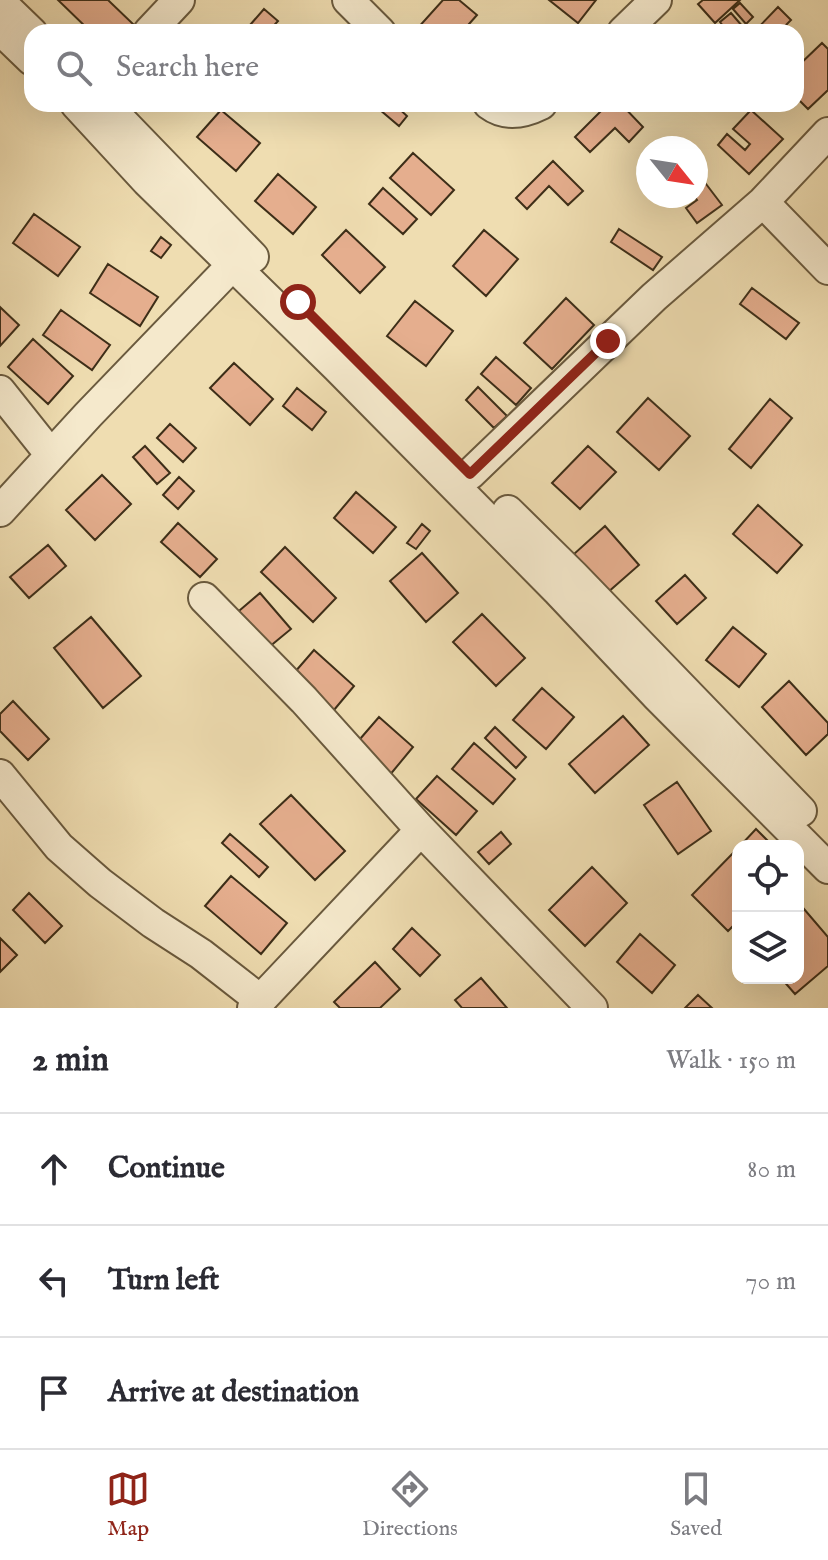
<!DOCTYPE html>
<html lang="en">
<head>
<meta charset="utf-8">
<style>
	:root { --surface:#fff; --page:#f7f7f7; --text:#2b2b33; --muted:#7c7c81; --line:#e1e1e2; --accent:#8f2418 }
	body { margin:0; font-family:"IM FELL English",serif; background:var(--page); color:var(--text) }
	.controls { position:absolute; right:24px; bottom:24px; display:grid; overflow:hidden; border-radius:16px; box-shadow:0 8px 32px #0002 }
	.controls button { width:72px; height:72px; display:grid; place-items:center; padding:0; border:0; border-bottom:2px solid var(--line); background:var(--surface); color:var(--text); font:40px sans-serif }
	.compass { position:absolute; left:636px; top:136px; width:72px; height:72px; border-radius:50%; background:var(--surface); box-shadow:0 8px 32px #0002; rotate:120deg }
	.stop { position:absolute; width:24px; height:24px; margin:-18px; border:6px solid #8f2418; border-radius:50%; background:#fff }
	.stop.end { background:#8f2418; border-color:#fff; box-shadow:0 2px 8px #0008 }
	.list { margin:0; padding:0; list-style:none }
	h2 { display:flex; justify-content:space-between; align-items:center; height:104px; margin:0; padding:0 32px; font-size:34px }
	h2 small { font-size:26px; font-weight:400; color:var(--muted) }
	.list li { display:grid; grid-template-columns:52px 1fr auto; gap:24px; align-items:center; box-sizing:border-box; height:112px; padding:0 32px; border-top:2px solid var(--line) }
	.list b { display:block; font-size:30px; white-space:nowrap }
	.list em { font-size:26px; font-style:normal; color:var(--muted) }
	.icon { flex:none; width:44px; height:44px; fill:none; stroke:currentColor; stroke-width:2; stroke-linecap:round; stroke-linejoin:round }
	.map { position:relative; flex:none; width:828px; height:1008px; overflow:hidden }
	.search { position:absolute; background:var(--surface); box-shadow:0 8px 32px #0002; left:24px; right:24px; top:24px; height:88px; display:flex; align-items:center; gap:20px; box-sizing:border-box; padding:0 28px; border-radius:24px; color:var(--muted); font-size:30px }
	.sheet { height:440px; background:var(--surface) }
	nav { display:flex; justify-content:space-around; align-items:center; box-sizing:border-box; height:112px; border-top:2px solid var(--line); background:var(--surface); font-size:22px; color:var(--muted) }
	nav a { display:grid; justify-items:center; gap:4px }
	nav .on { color:var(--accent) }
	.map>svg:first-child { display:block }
	.building { fill:#e5ae8e; stroke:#3d2e18; stroke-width:2 }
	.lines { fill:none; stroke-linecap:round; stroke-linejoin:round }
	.minor-casing { stroke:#6a5a3e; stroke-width:34 }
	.minor { stroke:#f5e9cc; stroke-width:30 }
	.route { stroke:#8f2418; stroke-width:10 }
</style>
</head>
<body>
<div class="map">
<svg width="828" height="1008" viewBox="0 0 828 1008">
	<rect width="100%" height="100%" fill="#efddb1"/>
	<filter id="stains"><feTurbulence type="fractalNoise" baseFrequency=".0025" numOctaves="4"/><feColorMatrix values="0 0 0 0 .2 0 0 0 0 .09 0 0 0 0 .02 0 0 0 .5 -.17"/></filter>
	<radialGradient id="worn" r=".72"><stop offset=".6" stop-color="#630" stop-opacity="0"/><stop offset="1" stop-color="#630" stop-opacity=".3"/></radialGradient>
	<path class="building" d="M58 0H108L133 24 126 32H91Z
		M443 0H459L477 15 462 32H418L416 30Z
		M549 0H596L578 23Z
		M703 0H740L715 23 698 4Z
		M740 3 753 17 746 24 733 9Z
		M778 7 791 20 779 32H754Z
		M264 9 278 21 268 32H257L250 25Z
		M731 13 743 27 737 32H728L720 22Z
		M822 43 828 49V90L808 109 796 97V68Z
		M373 104H394L407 116 399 126Z
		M608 104H621L643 127 629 142 615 128 590 152 575 137Z
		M221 110 260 143 236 171 197 137Z
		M751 110 783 139 749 174 718 145 727 134 745 150 750 144 733 129Z
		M413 153 454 190 431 215 390 178Z
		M553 161 583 191 568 205 549 186 527 209 516 198Z
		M278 174 316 207 293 234 255 201Z
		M703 180 722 205 697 223 686 208 697 200 694 196H696V185Z
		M383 188 417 219 403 234 369 204Z
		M34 214 80 247 58 276 13 243Z
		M619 229 662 257 653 270 611 242Z
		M346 230 385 267 360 293 322 255Z
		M484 230 518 259 486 296 453 266Z
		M161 237 171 245 161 258 151 251Z
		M108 264 158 297 140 326 90 293Z
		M752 288 799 323 786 339 740 304Z
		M566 298 594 325 552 369 524 343Z
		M415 301 453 331 426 366 387 336Z
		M0 307 19 325 0 346Z
		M61 310 110 345 92 370 43 335Z
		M33 339 73 376 48 404 8 367Z
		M496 357 531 388 516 405 481 374Z
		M234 363 273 399 250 425 210 388Z
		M478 387 507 416 494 428 466 400Z
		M297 388 326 412 312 430 283 406Z
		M648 398 690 436 659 470 617 432Z
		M770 399 792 418 751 468 729 449Z
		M170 424 196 448 183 462 157 438Z
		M145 446 170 473 157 484 133 457Z
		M588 446 616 472 580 509 552 483Z
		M102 475 131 504 95 540 66 510Z
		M179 477 194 491 178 509 163 495Z
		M356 492 396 527 373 553 334 518Z
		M758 505 802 545 777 573 733 534Z
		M178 523 217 559 200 577 161 542Z
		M422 524 430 531 416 549 407 543Z
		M605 526 639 565 607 593 574 554Z
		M48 545 66 566 29 598 10 577Z
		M285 547 336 598 313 622 261 572Z
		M422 553 458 593 426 622 390 581Z
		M685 575 706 598 677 624 656 601Z
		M260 593 291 629 263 652 233 616Z
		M482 614 525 658 496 686 453 642Z
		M91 617 141 676 103 708 54 648Z
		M733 627 766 654 739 687 706 660Z
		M314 650 354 686 329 716 288 680Z
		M789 681 828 723V734L806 755 762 707Z
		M542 688 574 717 546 749 513 720Z
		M13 701 49 739 28 760 0 731V714Z
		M623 716 649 745 595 793 569 764Z
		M379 717 413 747 389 776 354 746Z
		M495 727 526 757 516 768 485 738Z
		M474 743 515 779 493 804 452 769Z
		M437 776 477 811 456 835 416 799Z
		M677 782 711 831 678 854 644 805Z
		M291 795 345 851 315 880 260 824Z
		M756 829 773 846H740Z
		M501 832 511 844 489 864 478 852Z
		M230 834 268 867 259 877 222 843Z
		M738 848V921L728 931 692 895Z
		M592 867 627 903 585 946 549 910Z
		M231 876 287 923 261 954 205 906Z
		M29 893 62 926 45 943 13 910Z
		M804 909 828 937V966L795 994 781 978H798V914Z
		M412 928 440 955 420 976 393 949Z
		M640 934 675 965 652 993 617 962Z
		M0 938 17 955 0 972Z
		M375 962 400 989 380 1008H340L334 1002Z
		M481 978 507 1008H462L455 1000Z
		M698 995 712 1008H685Z"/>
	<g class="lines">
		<defs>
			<path id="minor" d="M348 0 380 32
				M0 2 32 33
				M0 29 32 60
				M149 32 179 0
				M623 32 656 0
				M76 104 147 181 337 367 558 591 658 697 828 868
				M105 104 253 257
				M489 104C505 116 523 113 541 104
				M763 202 828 269
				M0 391 51 455
				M470 474 654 297 763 202 828 133
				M0 511 88 415 245 252
				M508 511 573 575 801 811
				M204 598 304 700 421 830 592 1008
				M0 775 59 847 100 883 153 923 201 954 260 1000
				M253 1008 421 830"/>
		</defs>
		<use href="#minor" class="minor-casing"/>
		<use href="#minor" class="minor"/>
	</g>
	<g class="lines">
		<path class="route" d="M298 302 470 474 608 341"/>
	</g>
	<rect width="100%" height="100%" filter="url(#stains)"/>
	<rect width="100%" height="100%" fill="url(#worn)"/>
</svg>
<div class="controls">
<button><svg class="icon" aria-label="locate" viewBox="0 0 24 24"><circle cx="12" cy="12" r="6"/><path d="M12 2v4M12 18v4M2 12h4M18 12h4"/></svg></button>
<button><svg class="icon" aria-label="layers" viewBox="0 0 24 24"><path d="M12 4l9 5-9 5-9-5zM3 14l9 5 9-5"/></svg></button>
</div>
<svg class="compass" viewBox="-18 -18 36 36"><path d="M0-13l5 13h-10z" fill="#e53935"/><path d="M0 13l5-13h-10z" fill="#7c7c81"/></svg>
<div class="stop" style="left:298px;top:302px"></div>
<div class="stop end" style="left:608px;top:341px"></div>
<div class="search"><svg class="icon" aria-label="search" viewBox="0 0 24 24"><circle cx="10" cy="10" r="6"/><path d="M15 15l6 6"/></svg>Search here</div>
</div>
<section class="sheet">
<h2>2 min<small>Walk · 150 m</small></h2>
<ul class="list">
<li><svg class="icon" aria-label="ahead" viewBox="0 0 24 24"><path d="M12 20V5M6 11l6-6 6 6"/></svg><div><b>Continue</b></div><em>80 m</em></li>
<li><svg class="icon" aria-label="left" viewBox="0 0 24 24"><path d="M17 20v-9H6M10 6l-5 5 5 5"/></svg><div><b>Turn left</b></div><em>70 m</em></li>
<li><svg class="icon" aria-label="arrive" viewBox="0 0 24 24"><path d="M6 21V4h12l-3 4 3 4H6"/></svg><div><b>Arrive at destination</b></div></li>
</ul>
</section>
<nav>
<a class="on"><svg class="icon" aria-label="map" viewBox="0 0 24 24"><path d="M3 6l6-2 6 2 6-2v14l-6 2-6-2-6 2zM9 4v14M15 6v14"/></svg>Map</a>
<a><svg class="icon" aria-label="directions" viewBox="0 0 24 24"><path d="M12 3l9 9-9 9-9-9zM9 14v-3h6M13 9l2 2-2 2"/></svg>Directions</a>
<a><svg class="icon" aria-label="saved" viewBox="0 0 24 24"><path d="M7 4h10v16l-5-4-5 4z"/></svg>Saved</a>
</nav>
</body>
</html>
